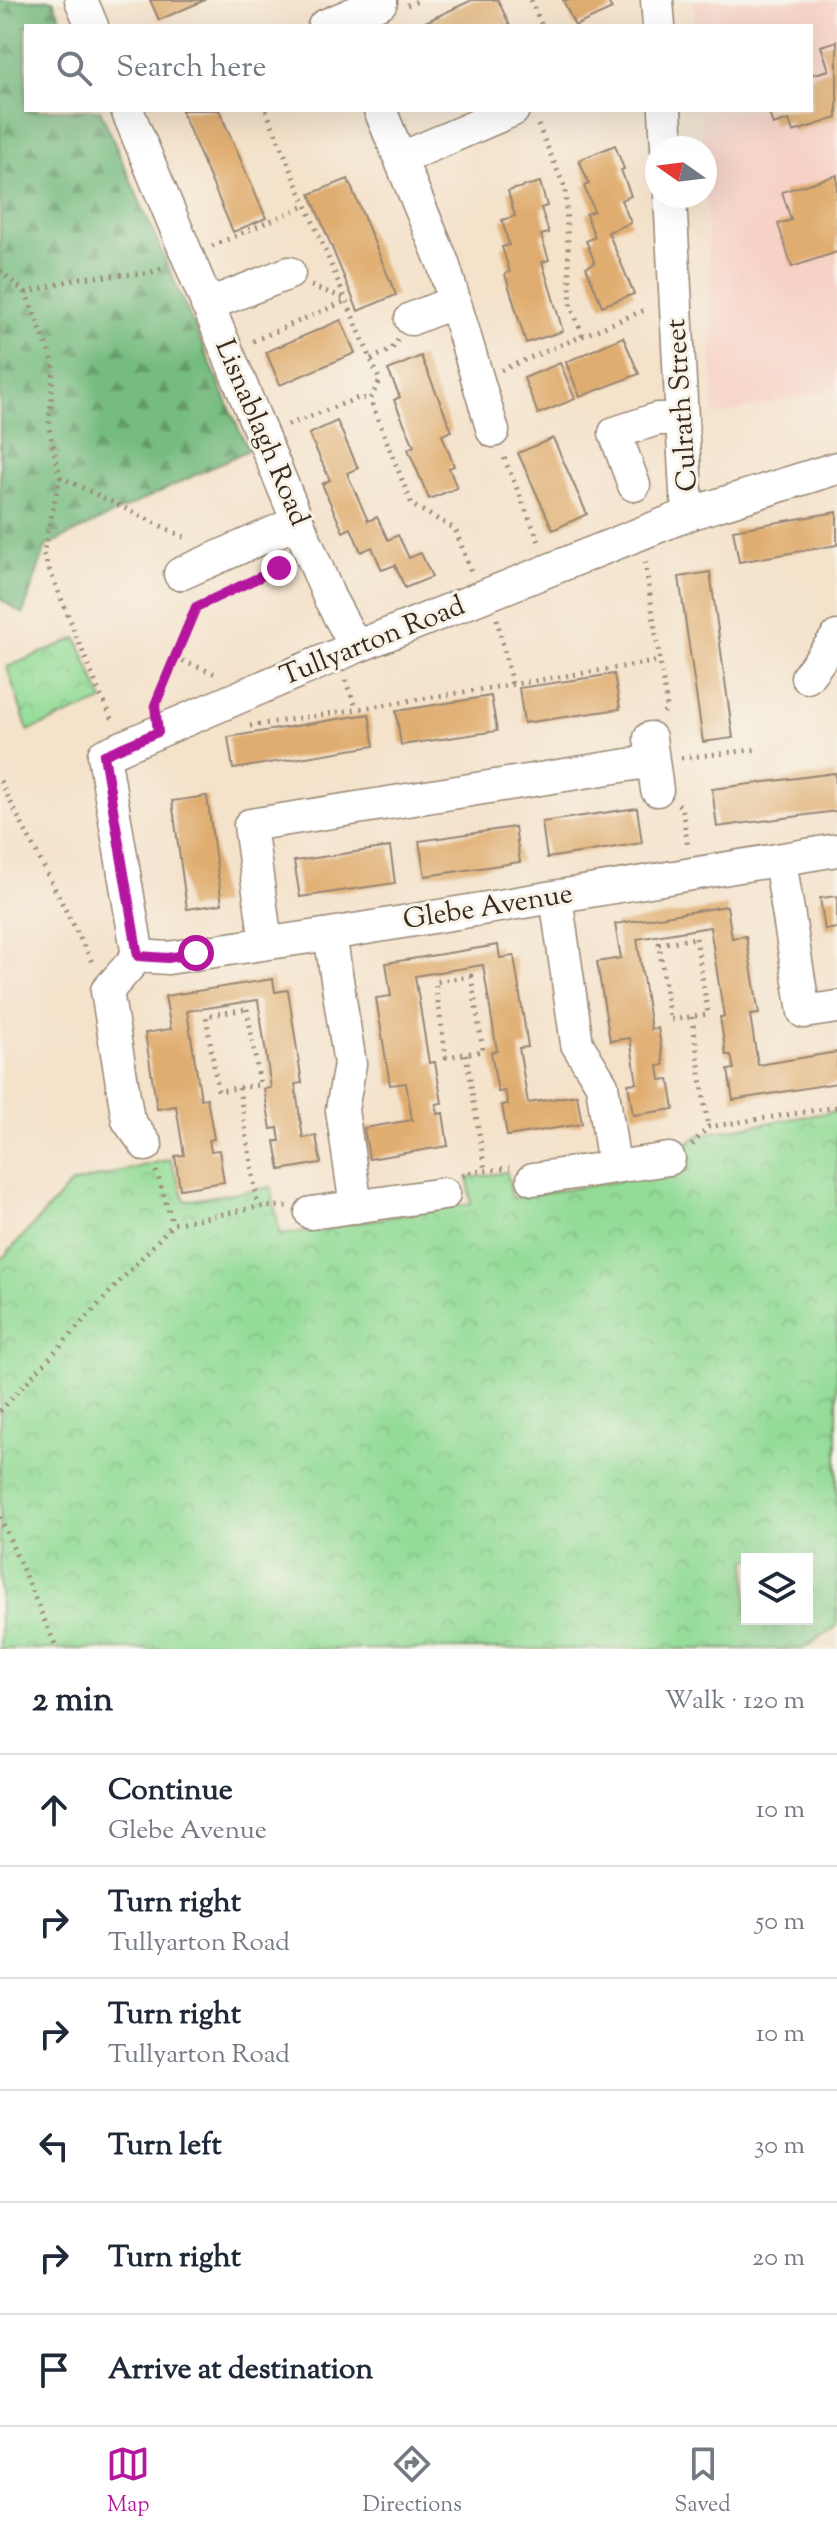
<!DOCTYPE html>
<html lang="en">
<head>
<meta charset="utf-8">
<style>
	:root { --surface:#fff; --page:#f6f6f7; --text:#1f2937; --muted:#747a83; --line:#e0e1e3; --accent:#b5179e }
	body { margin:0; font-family:"Sorts Mill Goudy",serif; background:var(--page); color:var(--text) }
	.controls { position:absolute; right:24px; bottom:24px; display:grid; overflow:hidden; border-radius:0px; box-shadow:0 8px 32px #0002 }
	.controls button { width:72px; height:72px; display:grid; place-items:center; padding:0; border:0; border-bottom:2px solid var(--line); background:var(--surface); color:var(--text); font:40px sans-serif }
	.compass { position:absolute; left:645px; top:136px; width:72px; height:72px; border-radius:50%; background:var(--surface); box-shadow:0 8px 32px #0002; rotate:284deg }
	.stop { position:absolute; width:24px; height:24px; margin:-18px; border:6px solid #b5179e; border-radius:50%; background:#fff }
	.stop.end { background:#b5179e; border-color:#fff; box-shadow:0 2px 8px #0008 }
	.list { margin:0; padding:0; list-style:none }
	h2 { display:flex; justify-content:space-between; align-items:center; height:104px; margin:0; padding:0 32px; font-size:34px }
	h2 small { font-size:26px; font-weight:400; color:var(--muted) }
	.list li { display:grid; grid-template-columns:52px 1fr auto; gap:24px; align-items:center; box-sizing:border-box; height:112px; padding:0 32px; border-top:2px solid var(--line) }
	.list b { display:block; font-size:30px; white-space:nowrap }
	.list p { margin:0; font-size:26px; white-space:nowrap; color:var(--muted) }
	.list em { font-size:26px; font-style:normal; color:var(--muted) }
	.icon { flex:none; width:44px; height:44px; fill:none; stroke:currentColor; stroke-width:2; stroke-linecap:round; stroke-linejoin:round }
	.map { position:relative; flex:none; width:837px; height:1649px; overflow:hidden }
	.search { position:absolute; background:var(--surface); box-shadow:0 8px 32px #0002; left:24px; right:24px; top:24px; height:88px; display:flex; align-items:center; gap:20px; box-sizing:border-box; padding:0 28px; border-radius:0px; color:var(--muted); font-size:30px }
	.sheet { height:776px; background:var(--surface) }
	nav { display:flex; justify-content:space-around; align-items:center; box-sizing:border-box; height:112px; border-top:2px solid var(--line); background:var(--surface); font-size:22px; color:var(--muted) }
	nav a { display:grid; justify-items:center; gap:4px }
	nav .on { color:var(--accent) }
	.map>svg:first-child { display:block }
	.built { fill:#f7d1c6 }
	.forest { fill:url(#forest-firs); stroke:#58734f; stroke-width:2 }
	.park { fill:url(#park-crowns); stroke:#67835a; stroke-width:2; fill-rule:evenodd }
	.building { fill:#e0ad6f }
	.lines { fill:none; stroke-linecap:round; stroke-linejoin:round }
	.minor-casing { stroke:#988674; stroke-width:35 }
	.path { stroke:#988674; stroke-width:5; stroke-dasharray:2 6; stroke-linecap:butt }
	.minor { stroke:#fff; stroke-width:32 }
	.route { stroke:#b5179e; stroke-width:10 }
	.labels { text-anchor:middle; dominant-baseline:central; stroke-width:6; stroke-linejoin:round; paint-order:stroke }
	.street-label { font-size:28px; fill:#3b2a1e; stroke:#f7f3e8 }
</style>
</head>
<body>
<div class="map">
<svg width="837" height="1649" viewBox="0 0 837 1649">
	<defs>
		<pattern id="forest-firs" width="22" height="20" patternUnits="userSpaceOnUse" patternTransform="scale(2)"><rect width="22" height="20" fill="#76bc80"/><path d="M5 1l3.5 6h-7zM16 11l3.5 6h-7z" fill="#629968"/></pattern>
		<pattern id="park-crowns" width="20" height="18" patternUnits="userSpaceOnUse" patternTransform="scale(2)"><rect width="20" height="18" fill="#93dc97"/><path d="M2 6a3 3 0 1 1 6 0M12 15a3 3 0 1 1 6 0" fill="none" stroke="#80bd82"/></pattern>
	</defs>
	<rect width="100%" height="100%" fill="#f7f3e8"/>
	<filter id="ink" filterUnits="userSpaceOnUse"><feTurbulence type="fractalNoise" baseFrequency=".0125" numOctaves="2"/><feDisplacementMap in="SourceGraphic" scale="16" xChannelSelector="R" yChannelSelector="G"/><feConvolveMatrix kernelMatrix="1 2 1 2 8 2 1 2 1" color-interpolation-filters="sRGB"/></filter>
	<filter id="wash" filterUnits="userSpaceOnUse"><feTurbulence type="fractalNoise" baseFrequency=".006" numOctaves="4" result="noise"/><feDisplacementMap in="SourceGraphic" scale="32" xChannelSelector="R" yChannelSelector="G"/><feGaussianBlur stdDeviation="1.8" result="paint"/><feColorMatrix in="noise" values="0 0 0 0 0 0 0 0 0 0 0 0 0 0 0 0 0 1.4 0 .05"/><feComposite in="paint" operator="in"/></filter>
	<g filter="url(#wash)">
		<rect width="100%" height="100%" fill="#f4e2ca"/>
		<path class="built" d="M693 0H837V388L714 416 705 148H703L701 110H811V26H695Z"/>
		<path class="forest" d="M0 0H53L64 26H26V110H100L248 450 46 546 23 614 0 599Z"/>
		<path class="park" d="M77 638 103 701 28 731 7 667Z
			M837 1111V1626L802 1649H0V1261L71 1184 170 1159 185 1201 271 1187 280 1235 471 1204 468 1178 507 1172 512 1198 690 1170 686 1144 702 1134ZM747 1559H807V1619H747Z"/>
		<g id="blocks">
			<path class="building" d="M150 0H205L159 20Z
				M472 0H498L510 26H417Z
				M563 0H607L612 9 575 26Z
				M837 41V118L793 132 789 120 773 125 768 110H811V75L829 70 821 46Z
				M181 110H219L266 218 233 232Z
				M615 145 624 169 621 170 631 196 621 200 631 223 608 232 634 294 602 306 586 267 595 263 586 241 595 237 586 214 594 211 584 186 589 184 579 160Z
				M837 175V252L792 267 778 224 791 220 782 192Z
				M348 179 396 295 358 311 310 194Z
				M540 182 547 206 541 208 549 233 541 235 549 260 542 262 563 331 526 343 505 274 510 272 502 247 509 245 502 220 515 216 508 191Z
				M341 320 355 353 280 385 266 352Z
				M623 337 639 374 580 397 566 362Z
				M421 356 452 431 442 435 454 466 449 468 457 488 429 499 408 449 414 446 394 400 400 397 388 370Z
				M560 363 575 399 538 414 524 378Z
				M337 421 358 468 347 473 368 521 377 517 388 540 398 535 409 558 421 553 432 577 405 588 395 565 382 570 372 547 361 552 351 528 343 532 322 484 330 480 309 434Z
				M553 438 587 514 553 530 518 453Z
				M837 512V545L739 562 733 530Z
				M710 572 733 738 703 742 679 577Z
				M614 674 620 709 524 723 519 688Z
				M491 696 497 731 401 745 396 711Z
				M369 714 374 746 233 769 228 737Z
				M835 773 837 811 717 827 712 789Z
				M207 796 222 904 187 909 172 801Z
				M637 808 642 843 547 858 542 822Z
				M515 827 520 862 425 876 419 841Z
				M390 847 395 883 300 897 294 861Z
				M837 896V928L825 930 820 898Z
				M727 906 732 938 746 936 759 1014 750 1015 758 1065 837 1052V1083L733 1100 728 1070 734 1069 731 1055H726L720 1017H724L710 927 637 939 651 1029 658 1028 664 1065 658 1066 660 1080 669 1079 674 1109 633 1115 628 1084 637 1083 630 1038 610 1041 597 962 621 958 615 924Z
				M498 945 500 958 514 956 528 1047 519 1048 528 1103 577 1095 582 1124 507 1136 502 1105 508 1104 505 1091 498 1092 491 1052 497 1051 483 965 427 974 415 976 429 1063 435 1062 442 1103 436 1104 438 1114 443 1113 448 1146 369 1159 364 1128 412 1120 406 1083 390 1085 376 998 391 996 386 963Z
				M273 979 275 992 288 990 302 1083 295 1084 303 1138 316 1136 321 1163 280 1170 275 1141H280L278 1128 271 1129 264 1089 271 1088 258 1000 187 1011 201 1099 207 1098 214 1139 209 1140 211 1151 219 1150 224 1182 180 1189 175 1156 184 1155 176 1106 157 1109 145 1033 171 1029 165 996Z"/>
		</g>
	</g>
	<g filter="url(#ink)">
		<use href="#blocks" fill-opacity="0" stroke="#988674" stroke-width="2"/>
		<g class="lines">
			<defs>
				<path id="minor" d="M81 0 92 26
					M657 0 659 26
					M324 26 381 2
					M127 110 329 597 356 647
					M380 110 443 263 493 431
					M665 110 667 148
					M402 158 513 110
					M670 196 686 493 692 513
					M207 305 289 273
					M411 319 454 302
					M634 485 615 433 657 419H682
					M180 574 298 522
					M807 677 837 637
					M650 738 657 790
					M780 860 804 1012 837 1007
					M556 897 577 1044 602 1085 614 1166
					M330 934 350 1064 342 1110 356 1207
					M266 943 250 825 653 761
					M138 956 104 755 356 647 692 513 837 468
					M138 956 168 958 330 934 837 850
					M138 956 107 991 128 1120 146 1145
					M533 1179 669 1159
					M311 1213 444 1194"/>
			</defs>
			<use href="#minor" class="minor-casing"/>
			<path class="path" d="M531 0 542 26
				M407 5 421 0
				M228 26H229
				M266 110 380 381 370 399 412 505 455 529 471 571
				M538 125 565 188 571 306 583 336
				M212 246 307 205
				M0 271 26 293 54 364 49 428 60 477 43 554 100 694 113 720
				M311 286 347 299
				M26 293 79 278 149 273 162 268
				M253 341 348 300
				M371 359 392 349 398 340
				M501 370 647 309
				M288 425 358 398 370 399
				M504 458 540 544
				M60 477 186 538
				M645 562 667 708 664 713
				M497 619 512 685
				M175 658 218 675
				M345 680 357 709
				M156 703 196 607 285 565
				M250 726 660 661
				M681 758 760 749
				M0 781 94 966
				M678 804 682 807 688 848
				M696 938 708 1014 670 1020 659 944Z
				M471 976 483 1051 446 1057 435 982Z
				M247 1009 260 1085 218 1091 206 1016Z
				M692 1017 708 1127
				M466 1054 485 1170
				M239 1088 258 1207
				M692 1145 708 1127 837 1107
				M156 1171 173 1224
				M462 1175 465 1173 510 1168
				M0 1411 173 1224 258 1207 287 1206
				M0 1517 57 1649"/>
			<use href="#minor" class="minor"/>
		</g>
	</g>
	<g class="lines" filter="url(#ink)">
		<path class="route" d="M196 953 168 958 138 956 104 755 158 732 155 705 196 607 279 568"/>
	</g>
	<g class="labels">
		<g class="street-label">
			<text transform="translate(683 405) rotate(-94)">Culrath Street</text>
			<text transform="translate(261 433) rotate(67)">Lisnablagh Road</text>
			<text transform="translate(373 642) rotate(-22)">Tullyarton Road</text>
			<text transform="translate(488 908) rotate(-9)">Glebe Avenue</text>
		</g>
	</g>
</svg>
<div class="controls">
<button><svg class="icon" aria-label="layers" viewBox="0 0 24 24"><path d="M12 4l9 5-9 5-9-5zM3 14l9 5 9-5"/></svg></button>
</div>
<svg class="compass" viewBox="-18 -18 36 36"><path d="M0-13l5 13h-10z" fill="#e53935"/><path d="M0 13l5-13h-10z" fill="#747a83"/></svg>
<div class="stop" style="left:196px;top:953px"></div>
<div class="stop end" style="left:279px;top:568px"></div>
<div class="search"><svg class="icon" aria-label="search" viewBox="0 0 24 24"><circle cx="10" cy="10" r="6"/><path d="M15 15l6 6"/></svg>Search here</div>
</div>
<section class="sheet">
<h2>2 min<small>Walk · 120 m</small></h2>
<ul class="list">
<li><svg class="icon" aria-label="ahead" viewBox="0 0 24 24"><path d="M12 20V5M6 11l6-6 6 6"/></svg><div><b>Continue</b><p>Glebe Avenue</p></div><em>10 m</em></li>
<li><svg class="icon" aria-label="right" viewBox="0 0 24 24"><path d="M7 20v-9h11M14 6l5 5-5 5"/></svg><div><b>Turn right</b><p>Tullyarton Road</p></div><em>50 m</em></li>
<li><svg class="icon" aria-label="right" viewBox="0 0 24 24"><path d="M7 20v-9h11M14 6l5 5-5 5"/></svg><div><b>Turn right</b><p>Tullyarton Road</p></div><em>10 m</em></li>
<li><svg class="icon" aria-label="left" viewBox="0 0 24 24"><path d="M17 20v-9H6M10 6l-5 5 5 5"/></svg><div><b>Turn left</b></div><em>30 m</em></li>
<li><svg class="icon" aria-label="right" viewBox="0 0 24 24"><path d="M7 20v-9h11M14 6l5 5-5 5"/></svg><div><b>Turn right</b></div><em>20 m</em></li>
<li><svg class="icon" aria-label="arrive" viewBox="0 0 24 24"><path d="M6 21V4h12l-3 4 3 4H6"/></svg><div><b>Arrive at destination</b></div></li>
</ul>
</section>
<nav>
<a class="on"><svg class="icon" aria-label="map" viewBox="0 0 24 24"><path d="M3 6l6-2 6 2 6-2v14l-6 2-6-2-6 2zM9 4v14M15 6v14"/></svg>Map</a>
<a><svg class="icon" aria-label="directions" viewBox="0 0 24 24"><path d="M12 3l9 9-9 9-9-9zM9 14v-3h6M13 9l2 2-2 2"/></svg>Directions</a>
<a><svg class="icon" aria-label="saved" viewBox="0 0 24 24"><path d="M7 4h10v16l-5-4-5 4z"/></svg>Saved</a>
</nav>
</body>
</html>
